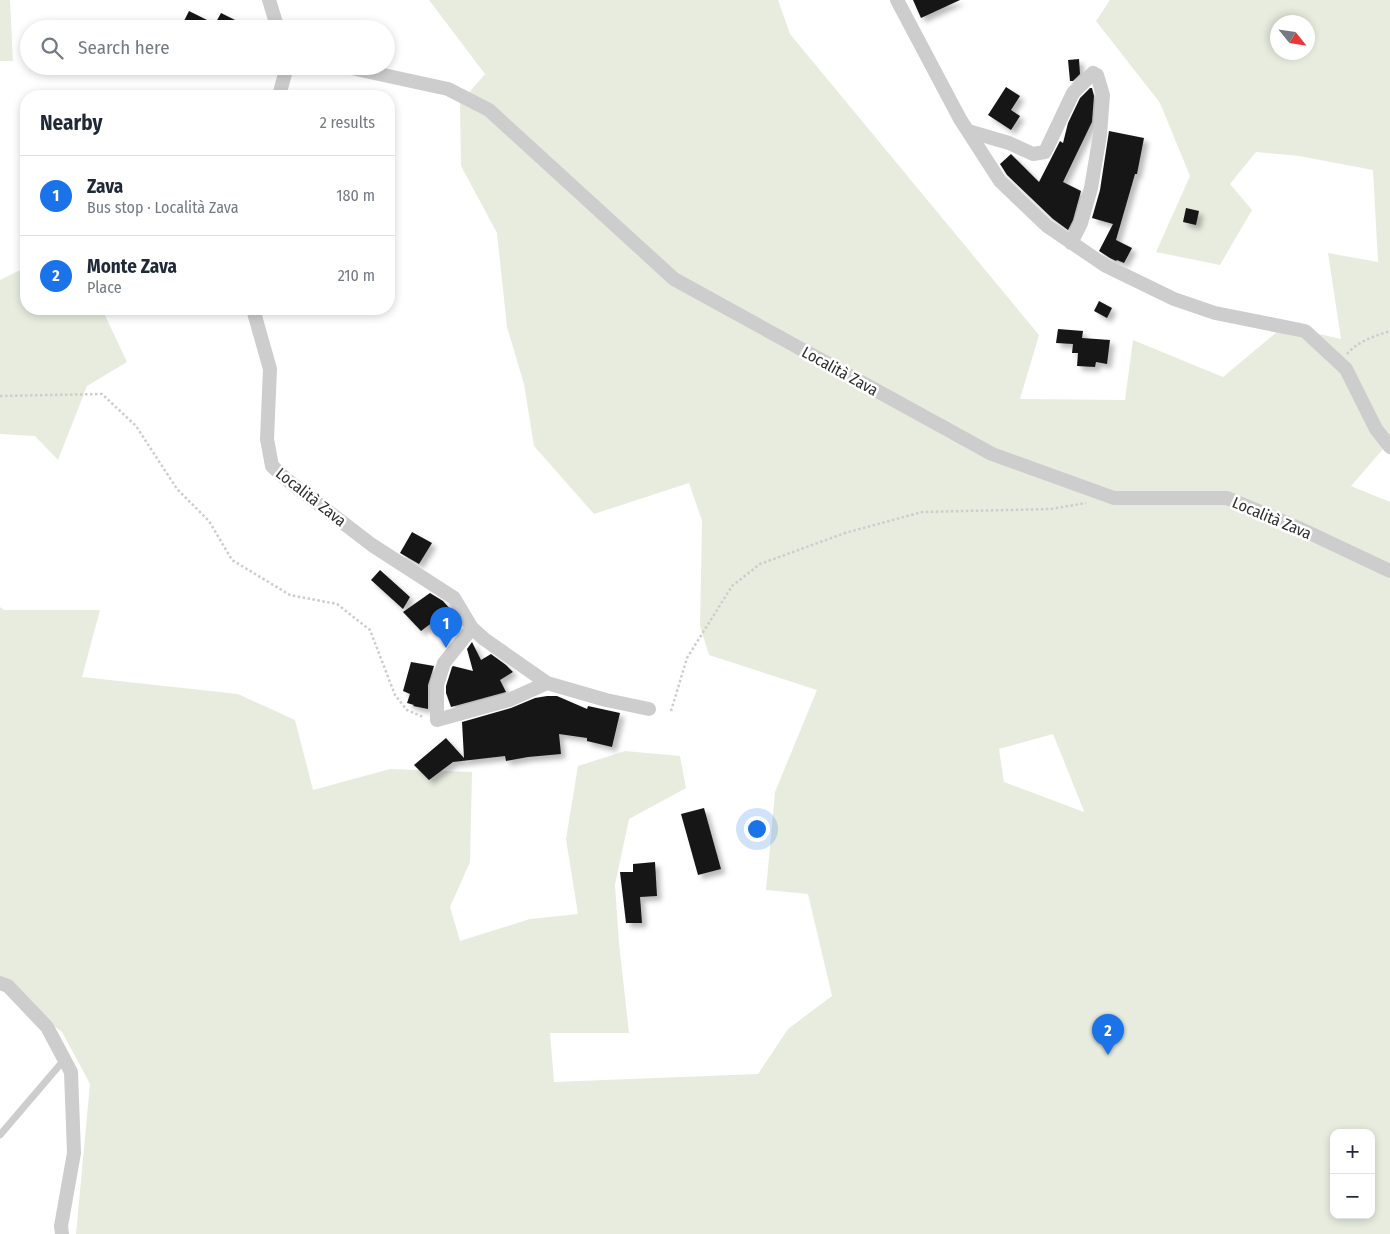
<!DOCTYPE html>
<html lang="en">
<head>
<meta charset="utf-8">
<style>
	:root { --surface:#fff; --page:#f6f6f7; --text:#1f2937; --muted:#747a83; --line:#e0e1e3; --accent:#1a73e8 }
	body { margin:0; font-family:"Fira Sans Condensed",sans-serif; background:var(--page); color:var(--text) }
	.controls { position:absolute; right:15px; bottom:15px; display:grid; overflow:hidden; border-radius:10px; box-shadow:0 2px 8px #0003 }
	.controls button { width:45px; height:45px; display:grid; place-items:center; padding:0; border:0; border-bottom:1px solid var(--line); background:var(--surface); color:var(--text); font:25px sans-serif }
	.compass { position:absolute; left:1270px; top:15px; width:45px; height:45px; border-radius:50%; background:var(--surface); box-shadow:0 2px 8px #0003; rotate:120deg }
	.you { position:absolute; left:756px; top:828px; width:18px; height:18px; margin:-12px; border:4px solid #fff; border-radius:50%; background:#1a73e8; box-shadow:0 0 0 8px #1a73e833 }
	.badge { display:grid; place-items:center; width:32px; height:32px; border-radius:50%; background:var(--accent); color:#fff; font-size:16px; font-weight:700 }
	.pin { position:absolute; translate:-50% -41px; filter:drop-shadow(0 1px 2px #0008) }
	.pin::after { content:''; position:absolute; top:26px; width:18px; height:15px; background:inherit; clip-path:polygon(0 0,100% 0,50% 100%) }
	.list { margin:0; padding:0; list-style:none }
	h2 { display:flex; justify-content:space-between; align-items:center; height:65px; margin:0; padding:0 20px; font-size:21px }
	h2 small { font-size:16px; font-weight:400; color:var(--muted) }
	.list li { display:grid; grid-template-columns:32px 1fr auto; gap:15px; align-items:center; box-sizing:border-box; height:80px; padding:0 20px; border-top:1px solid var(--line) }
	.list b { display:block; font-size:19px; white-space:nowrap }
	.list p { margin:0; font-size:16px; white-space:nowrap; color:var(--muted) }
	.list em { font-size:16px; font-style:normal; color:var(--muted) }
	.icon { flex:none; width:28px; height:28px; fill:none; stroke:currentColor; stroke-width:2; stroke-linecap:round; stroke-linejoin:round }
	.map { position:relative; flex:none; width:1390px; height:1234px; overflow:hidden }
	.search { position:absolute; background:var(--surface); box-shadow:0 2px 8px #0003; left:20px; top:20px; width:375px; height:55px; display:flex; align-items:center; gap:12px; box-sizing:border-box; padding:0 18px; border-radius:28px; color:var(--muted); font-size:19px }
	.panel { position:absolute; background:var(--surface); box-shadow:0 2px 8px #0003; left:20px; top:90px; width:375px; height:225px; border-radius:20px }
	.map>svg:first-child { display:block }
	.green { fill:#e7ecdf; fill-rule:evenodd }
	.building { fill:#171717; filter:url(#shadow) }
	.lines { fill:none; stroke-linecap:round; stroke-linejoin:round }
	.path { stroke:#cdcdcd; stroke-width:2.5; stroke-dasharray:2.5 2.5; stroke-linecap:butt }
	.lane { stroke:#cdcdcd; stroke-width:7 }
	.street { stroke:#cdcdcd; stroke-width:14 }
	.labels { text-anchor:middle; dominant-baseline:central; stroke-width:5; stroke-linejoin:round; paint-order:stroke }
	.street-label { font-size:16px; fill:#303030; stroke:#fff }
</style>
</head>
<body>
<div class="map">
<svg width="1390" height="1234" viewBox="0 0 1390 1234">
	<defs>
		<filter id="shadow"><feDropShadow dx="4.5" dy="4.5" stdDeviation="2.5" flood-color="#0004"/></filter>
	</defs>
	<rect width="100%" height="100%" fill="#fff"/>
	<path class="green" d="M0 0H10L13 61H0Z
		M429 0H778L790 34 1039 335 1020 399 1125 400 1133 340 1223 377 1284 326 1341 339 1328 253 1378 262 1373 170 1299 156 1256 152 1230 184 1252 210 1220 265 1156 252 1190 176 1160 103 1096 21 1110 0H1390V441L1351 486 1390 502V1234H76L90 1084 62 1032 0 986V607L4 610H100L82 677 238 694 295 720 313 790 390 769 472 772 470 862 450 907 460 941 530 919 578 914 566 839 578 766 625 751 680 756 686 788 629 819 615 885 619 943 629 1033H550L554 1082 758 1074 788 1029 832 996 808 894 766 890 775 792 817 690 709 655 700 626 702 521 689 483 594 514 534 446 524 384 507 327 497 233 461 166 460 103 485 74ZM1278 22H1308V52H1278ZM1053 734 1084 811V812L1004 782 999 749ZM1334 1133H1371V1215H1334Z
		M26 267V309H102L127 362 87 386 58 460 35 436 0 434V280Z"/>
	<path class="building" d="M913 0H960L921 18Z
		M189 11 215 24 221 13 253 29H180Z
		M1079 59 1080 74 1073 81H1070L1068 60Z
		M1006 87 1020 96 1011 110 1020 116 1011 130 988 115Z
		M1090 88H1092L1094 96 1092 122 1063 182 1081 191 1073 220 1068 230 1053 219 1007 175 1000 164 1011 154 1039 182 1060 141 1063 143 1068 123 1080 98Z
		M1109 131 1144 138 1137 174H1135L1116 240 1132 248 1124 263 1117 260 1116 261 1110 258 1099 251 1113 224 1092 218 1100 190Z
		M1186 208 1199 211 1196 225 1183 222Z
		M1099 301 1112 308 1107 318 1094 311Z
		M1058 329 1083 331 1082 338 1110 340 1107 364 1096 362 1095 367 1077 366 1078 353H1072L1073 344 1056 343Z
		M412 532 432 543 419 564 400 553Z
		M380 570 410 597 403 609 371 580Z
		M430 593 443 601 450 609 421 631 403 612Z
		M472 642 481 660 491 654 506 665 513 672 500 680 506 692 451 707 446 693V686L452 667 453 666 473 671 467 649Z
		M411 662 434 666 428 685V709L413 706 414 705 407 703 410 694 403 691Z
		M547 696H557L587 709 588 706 620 713 612 747 587 741V738L559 734 561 754 528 757 506 761 505 756 453 762 429 780 414 765 446 738 464 758 462 722 511 708 535 698Z
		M704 808 721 869 698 875 681 814Z
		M655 862 657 896 640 897 642 923H626L620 872H633V864Z"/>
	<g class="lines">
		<path class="path" d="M1347 354C1358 341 1375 336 1390 331
			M0 396 102 394 136 426 177 489 209 521 232 560 290 595 337 604 370 630 395 695 407 710 423 717
			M671 711 687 658 732 586 760 564 845 533 922 512 1051 509 1086 503"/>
		<path class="lane" d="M0 1135 64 1060"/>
		<path class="street" d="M269 0 278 29
			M897 0 960 119 1000 181 1047 226 1106 266 1174 299 1215 313 1305 331 1346 369 1376 429 1390 447
			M342 66 448 89 489 110 674 279 992 454 1114 498H1227L1301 529 1390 571
			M279 96 287 66
			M968 131 1009 143 1033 154 1045 152 1073 93 1093 73 1097 75 1103 95 1100 135 1091 188 1081 223 1071 243
			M253 309 270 369 267 439 272 466 286 479 372 545 454 598 472 628 484 639 547 683
			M472 628 444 663 437 685V720L509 700 547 683 606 700 649 709
			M0 983 8 986 47 1027 71 1072 74 1153 61 1226 62 1234"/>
	</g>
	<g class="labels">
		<g class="street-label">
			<text transform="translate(840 371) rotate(29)">Località Zava</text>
			<text transform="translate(311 497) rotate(38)">Località Zava</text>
			<text transform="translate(1272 518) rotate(23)">Località Zava</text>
		</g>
	</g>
</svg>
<div class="controls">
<button>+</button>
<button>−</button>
</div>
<svg class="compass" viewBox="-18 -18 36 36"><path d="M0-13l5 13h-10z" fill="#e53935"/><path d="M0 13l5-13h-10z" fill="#747a83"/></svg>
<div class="you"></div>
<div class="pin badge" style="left:446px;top:648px">1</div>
<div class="pin badge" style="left:1108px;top:1055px">2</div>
<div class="search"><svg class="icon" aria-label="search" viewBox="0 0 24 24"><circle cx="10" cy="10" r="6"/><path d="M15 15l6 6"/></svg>Search here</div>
<section class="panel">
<h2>Nearby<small>2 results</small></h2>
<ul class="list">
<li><span class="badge">1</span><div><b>Zava</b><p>Bus stop · Località Zava</p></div><em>180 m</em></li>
<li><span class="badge">2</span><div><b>Monte Zava</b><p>Place</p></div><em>210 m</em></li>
</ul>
</section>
</div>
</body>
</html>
